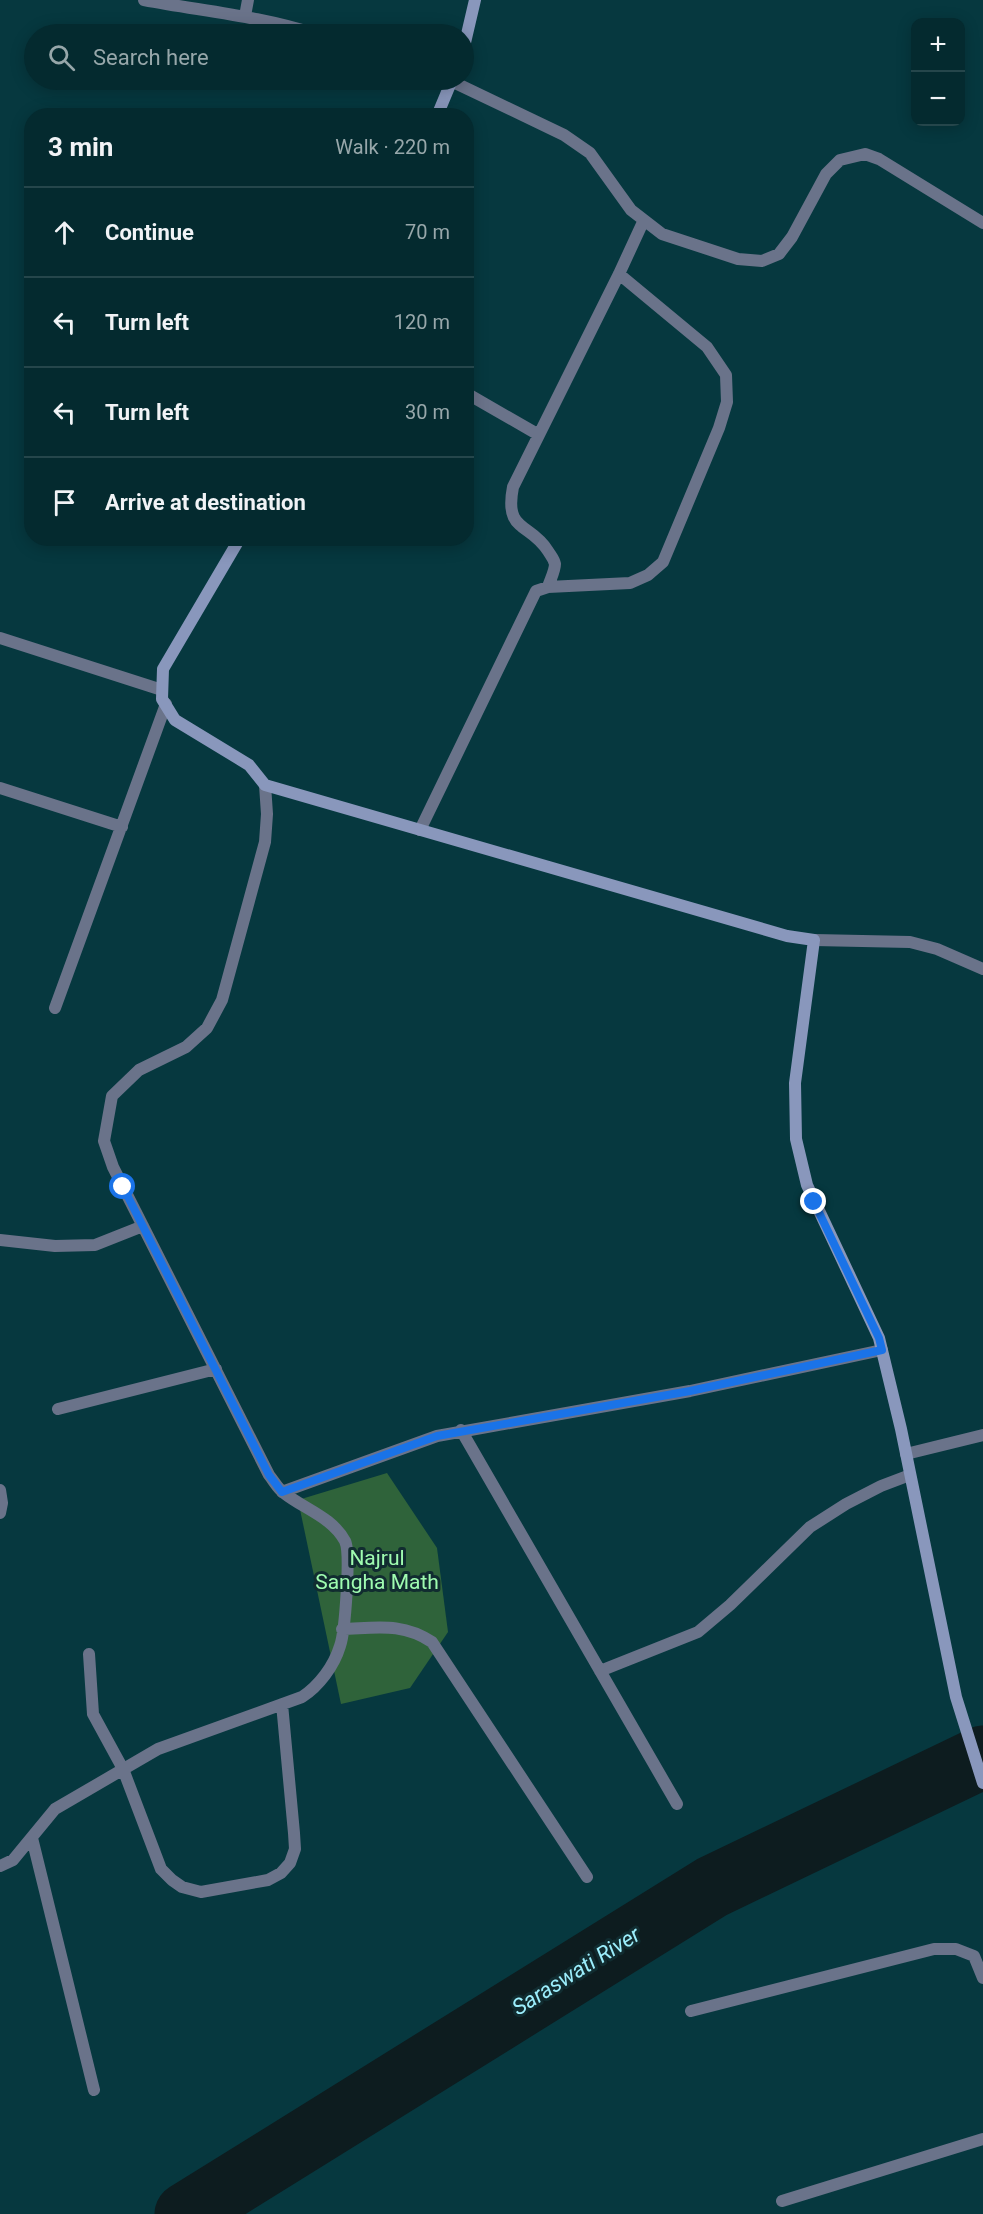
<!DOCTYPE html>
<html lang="en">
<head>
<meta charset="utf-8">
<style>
	:root { --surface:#042a2f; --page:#12363b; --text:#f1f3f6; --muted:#97a7aa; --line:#25464b }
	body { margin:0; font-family:Roboto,sans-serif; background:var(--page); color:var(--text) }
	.controls { position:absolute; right:18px; top:18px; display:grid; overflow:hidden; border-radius:12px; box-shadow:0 3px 15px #0003 }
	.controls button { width:54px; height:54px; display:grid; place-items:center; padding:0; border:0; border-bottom:2px solid var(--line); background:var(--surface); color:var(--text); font:30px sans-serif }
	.stop { position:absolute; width:18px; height:18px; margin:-14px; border:4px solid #1a73e8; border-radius:50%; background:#fff }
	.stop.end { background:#1a73e8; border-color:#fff; box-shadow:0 2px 6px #0008 }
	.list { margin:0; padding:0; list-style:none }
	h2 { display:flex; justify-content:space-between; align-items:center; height:78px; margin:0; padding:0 24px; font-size:26px }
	h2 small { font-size:20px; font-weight:400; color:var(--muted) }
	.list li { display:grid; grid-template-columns:39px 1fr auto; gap:18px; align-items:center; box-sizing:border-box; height:90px; padding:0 24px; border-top:2px solid var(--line) }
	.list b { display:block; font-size:22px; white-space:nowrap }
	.list em { font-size:20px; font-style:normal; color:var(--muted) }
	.icon { flex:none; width:33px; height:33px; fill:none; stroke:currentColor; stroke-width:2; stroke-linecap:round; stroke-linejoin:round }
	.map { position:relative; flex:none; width:983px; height:2214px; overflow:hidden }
	.search { position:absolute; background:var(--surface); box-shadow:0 3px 15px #0003; left:24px; top:24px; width:450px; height:66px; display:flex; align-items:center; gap:15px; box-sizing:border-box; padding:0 21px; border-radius:33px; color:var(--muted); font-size:22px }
	.panel { position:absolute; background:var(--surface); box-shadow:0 3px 15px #0003; left:24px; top:108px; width:450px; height:438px; border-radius:24px }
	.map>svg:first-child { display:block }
	.green { fill:#2f633a }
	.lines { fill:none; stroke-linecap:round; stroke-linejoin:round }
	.river { stroke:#0d1c1f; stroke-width:63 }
	.street { stroke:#6a738a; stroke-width:12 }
	.secondary { stroke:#8997bc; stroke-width:12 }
	.route { stroke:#1a73e8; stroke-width:8 }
	.labels { text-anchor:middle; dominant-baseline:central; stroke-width:6; stroke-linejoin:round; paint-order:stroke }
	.park-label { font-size:21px; fill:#9ffbb0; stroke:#112c30 }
	.water-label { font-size:22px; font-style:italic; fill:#9ceefc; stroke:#112c30 }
</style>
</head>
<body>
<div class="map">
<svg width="983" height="2214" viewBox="0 0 983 2214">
	<rect width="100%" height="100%" fill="#06383f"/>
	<path class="green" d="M387 1473 437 1548 448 1632 410 1688 341 1704 298 1500Z"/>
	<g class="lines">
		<path class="river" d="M186 2214 712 1887 983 1757"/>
		<path class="street" d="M144 0C202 11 260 16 315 34
			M245 16 248 0
			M449 80 564 135 590 153 631 210 662 234 738 259 762 261 779 254 792 237 826 174 840 160 865 154 879 159 983 223
			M466 393 539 435
			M548 587C550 580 555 571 555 564 554 559 551 556 548 551 530 522 504 533 513 487L619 274 643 222
			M0 638 162 690
			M0 788 122 827
			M420 830 536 591 548 587 630 583 648 575 663 562 719 428 727 402 726 375 707 347 619 274
			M814 940 910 942 937 949 983 969
			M55 1008 166 704
			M0 1240 55 1246 95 1245 143 1226
			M58 1409 216 1369
			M461 1430 677 1804
			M906 1454 983 1435
			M0 1490 2 1503 0 1513
			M282 1492 437 1436 690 1391 882 1350
			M342 1629C376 1628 402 1622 432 1642L587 1877
			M89 1654 93 1714 123 1769 161 1869 172 1880 182 1887 201 1892 268 1880 281 1873 290 1863 295 1849 294 1833 282 1704
			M600 1671 698 1632 730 1605 810 1527 846 1504 881 1486 910 1475
			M32 1838 94 2090
			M0 1866 13 1860 55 1809 158 1749 302 1697C319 1686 334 1666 340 1646 345 1632 351 1553 345 1541 332 1517 304 1509 284 1493 278 1489 274 1481 269 1475L113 1167 104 1141 112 1096 139 1070 186 1047 207 1028 222 1000 265 842 267 814 265 785
			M691 2011 934 1949H956L974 1956 983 1978
			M782 2201 983 2139"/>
		<path class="secondary" d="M464 47 475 0
			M437 116 452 80
			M240 538 163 669 162 699 175 720 249 765 265 785 787 936 814 940 795 1083 796 1139 807 1185 879 1338 901 1429 956 1697 983 1783"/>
	</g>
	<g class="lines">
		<path class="route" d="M123 1187 269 1475 282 1492 437 1436 690 1391 882 1350 879 1338 814 1202"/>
	</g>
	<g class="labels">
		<g class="park-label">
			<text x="377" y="1558">Najrul<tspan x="377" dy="24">Sangha Math</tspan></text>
		</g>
		<g class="water-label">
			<text transform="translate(576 1971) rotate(-32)">Saraswati River</text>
		</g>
	</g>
</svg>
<div class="controls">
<button>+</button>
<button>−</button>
</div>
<div class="stop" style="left:123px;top:1187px"></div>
<div class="stop end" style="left:814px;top:1202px"></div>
<div class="search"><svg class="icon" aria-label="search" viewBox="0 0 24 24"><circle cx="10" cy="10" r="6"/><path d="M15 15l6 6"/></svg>Search here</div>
<section class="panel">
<h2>3 min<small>Walk · 220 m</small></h2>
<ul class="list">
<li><svg class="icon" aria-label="ahead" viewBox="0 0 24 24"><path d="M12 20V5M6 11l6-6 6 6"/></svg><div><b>Continue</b></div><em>70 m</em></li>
<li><svg class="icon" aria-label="left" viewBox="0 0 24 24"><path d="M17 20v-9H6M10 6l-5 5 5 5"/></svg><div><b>Turn left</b></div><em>120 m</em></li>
<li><svg class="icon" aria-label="left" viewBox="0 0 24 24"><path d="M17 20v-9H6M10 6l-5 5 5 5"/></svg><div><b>Turn left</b></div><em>30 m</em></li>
<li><svg class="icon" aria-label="arrive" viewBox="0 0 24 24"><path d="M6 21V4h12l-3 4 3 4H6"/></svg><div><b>Arrive at destination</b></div></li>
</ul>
</section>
</div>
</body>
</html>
